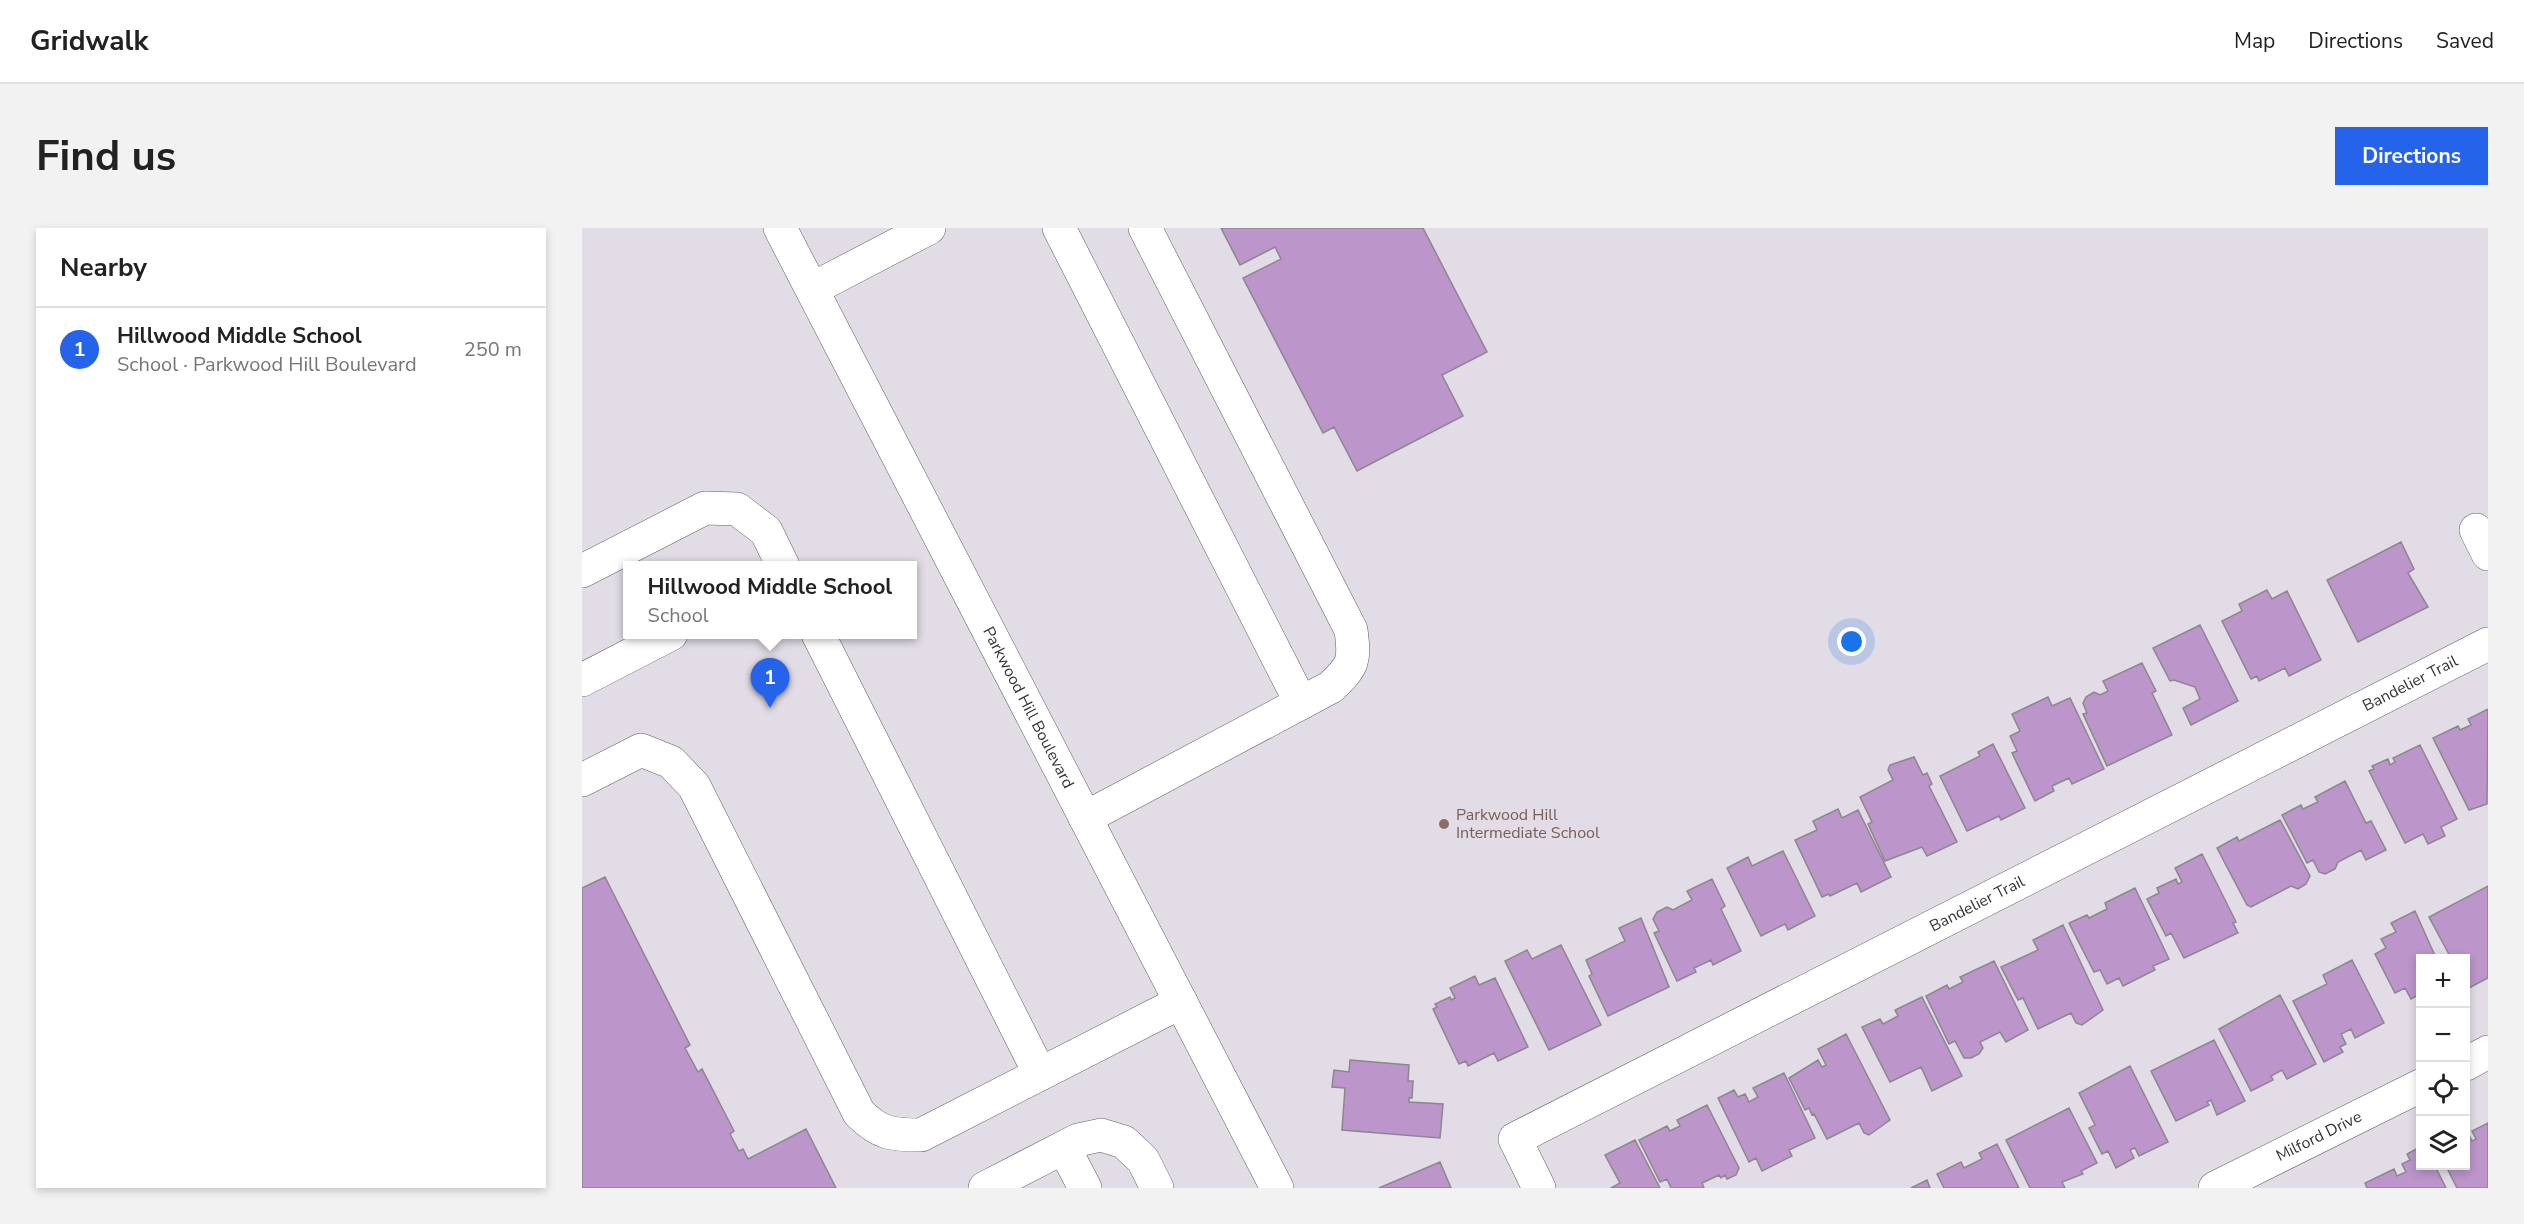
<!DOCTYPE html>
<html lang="en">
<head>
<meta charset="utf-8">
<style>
	:root { --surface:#fff; --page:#f2f2f2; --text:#222; --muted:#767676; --line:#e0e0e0; --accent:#2563eb }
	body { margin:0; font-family:"Nunito Sans",sans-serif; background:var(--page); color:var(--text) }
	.controls { position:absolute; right:18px; bottom:18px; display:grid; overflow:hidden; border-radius:0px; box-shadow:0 3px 9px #0003 }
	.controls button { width:54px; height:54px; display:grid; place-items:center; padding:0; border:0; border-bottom:2px solid var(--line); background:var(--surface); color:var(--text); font:30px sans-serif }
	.you { position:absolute; left:1270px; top:414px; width:21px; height:21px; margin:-15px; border:4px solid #fff; border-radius:50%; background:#1a73e8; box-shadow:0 0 0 9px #1a73e833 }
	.badge { display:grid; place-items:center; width:39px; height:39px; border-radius:50%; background:var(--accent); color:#fff; font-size:20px; font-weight:700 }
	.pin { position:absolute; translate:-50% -50px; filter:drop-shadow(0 2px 3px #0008) }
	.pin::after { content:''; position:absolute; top:32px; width:21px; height:18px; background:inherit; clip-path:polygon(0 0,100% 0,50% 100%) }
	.popup { position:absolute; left:41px; top:333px; width:294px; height:78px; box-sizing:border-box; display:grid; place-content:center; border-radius:0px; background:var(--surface); filter:drop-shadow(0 2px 4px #0005); font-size:20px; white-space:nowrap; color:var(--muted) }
	.popup b { font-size:22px; color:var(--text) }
	.popup::after { content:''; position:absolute; left:50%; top:100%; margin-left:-12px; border:12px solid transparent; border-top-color:var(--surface) }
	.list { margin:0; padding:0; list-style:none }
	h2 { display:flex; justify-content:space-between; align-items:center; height:78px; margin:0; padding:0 24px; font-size:26px }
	h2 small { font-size:20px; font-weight:400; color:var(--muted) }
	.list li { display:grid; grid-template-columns:39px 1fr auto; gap:18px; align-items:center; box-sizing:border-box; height:84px; padding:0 24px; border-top:2px solid var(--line) }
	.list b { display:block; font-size:22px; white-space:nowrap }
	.list p { margin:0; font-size:20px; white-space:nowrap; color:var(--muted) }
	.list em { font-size:20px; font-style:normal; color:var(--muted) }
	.icon { flex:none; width:33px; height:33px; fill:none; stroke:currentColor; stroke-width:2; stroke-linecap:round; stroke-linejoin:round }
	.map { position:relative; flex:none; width:1906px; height:960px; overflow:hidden; border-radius:0px }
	header { display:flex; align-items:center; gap:36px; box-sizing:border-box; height:84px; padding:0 30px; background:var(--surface); border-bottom:2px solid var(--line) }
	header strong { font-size:28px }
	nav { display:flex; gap:33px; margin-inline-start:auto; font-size:21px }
	.intro { display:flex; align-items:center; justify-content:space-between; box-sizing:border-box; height:144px; padding:0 36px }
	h1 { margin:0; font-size:42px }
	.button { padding:15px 27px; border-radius:0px; background:var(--accent); color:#fff; font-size:21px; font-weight:700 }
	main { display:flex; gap:36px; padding:0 36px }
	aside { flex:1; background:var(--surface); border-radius:0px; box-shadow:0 3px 9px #0003 }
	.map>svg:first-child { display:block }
	.building { fill:#bc95ca; stroke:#8c868e; stroke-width:1.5 }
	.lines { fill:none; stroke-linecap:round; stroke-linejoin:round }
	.minor-casing { stroke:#635e66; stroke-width:34 }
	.minor { stroke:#fff; stroke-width:33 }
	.education-dot { fill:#8d6e63; stroke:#e1dce5; stroke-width:2 }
	.labels { text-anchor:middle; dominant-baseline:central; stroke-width:6; stroke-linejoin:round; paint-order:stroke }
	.street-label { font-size:16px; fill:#373539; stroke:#e1dce5 }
	.education-label { font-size:16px; fill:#785e54; stroke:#e1dce5; text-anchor:start }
</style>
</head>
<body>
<header>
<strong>Gridwalk</strong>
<nav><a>Map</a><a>Directions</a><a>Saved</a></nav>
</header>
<div class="intro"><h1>Find us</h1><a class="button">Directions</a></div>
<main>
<aside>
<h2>Nearby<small></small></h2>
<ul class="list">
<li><span class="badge">1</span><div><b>Hillwood Middle School</b><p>School · Parkwood Hill Boulevard</p></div><em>250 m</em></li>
</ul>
</aside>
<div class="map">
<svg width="1906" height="960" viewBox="0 0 1906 960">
	<rect width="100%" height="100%" fill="#e1dce5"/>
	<path class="building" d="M639 0H841L905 124 860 147 881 188 775 243 752 199 741 205 661 50 699 31 693 19 658 37Z
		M1819 314 1832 341 1826 345 1846 379 1776 414 1745 352Z
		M1685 362 1690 371 1705 363 1739 432 1707 448 1703 440 1677 453 1675 448 1669 451 1640 393 1660 383 1657 376Z
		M1618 397 1656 473 1609 497 1601 480 1618 471 1613 459 1592 452 1588 453 1571 420Z
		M1560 435 1574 463 1570 465 1590 507 1525 538 1501 486 1505 485 1501 475 1504 469 1512 464 1518 467 1526 463 1521 453Z
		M1466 469 1470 478 1488 470 1522 541 1490 556 1487 550 1470 558 1472 563 1453 573 1430 525 1435 523 1428 508 1438 503 1430 486Z
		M1906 481 1905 576 1887 582 1851 510 1876 498 1878 502 1889 497 1886 491Z
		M1411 516 1443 580 1419 592 1417 588 1385 603 1358 548 1398 528 1396 524Z
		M1838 517 1875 591 1859 599 1863 608 1846 616 1841 606 1823 615 1787 543 1792 541 1790 538 1806 531 1808 537 1813 534 1811 530Z
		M1332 529 1341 547 1345 545 1350 556 1347 558 1375 614 1345 628 1340 619 1303 633 1286 596 1290 594 1278 569 1311 552 1306 542 1308 537Z
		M1763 553 1784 595 1789 593 1804 622 1784 632 1779 622 1756 634 1753 641 1743 646 1737 644 1731 632 1725 635 1700 587 1719 577 1721 581 1736 574 1733 569Z
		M1256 581 1260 590 1276 582 1309 649 1279 664 1275 655 1248 668 1247 666 1240 669 1213 612 1235 602 1231 593Z
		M1698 592 1728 648 1724 656 1716 661 1709 658 1669 679 1665 677 1635 620 1655 609 1657 613Z
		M1201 623 1233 688 1206 702 1203 696 1179 708 1145 640 1166 629 1170 638Z
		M1620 626 1654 694 1651 695 1656 705 1602 730 1589 705 1584 708 1565 671 1577 665 1575 660 1594 651 1596 656 1600 654 1593 640Z
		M23 649 108 817 103 820 116 844 120 841 152 903 148 906 157 923 161 921 166 931 224 901 254 960H0V660Z
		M1130 651 1143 678 1139 681 1159 723 1131 737 1129 732 1112 740 1114 744 1095 753 1072 705 1077 703 1071 691 1075 684 1085 679 1091 682 1110 672 1105 663Z
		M1906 658V750L1885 761 1884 730H1869L1847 689Z
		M1553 660 1587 731 1571 738 1573 742 1541 758 1537 750 1525 756 1518 742 1512 744 1487 695 1505 687 1507 690 1525 681 1523 675Z
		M1833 683 1854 730H1838V771L1836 767 1829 771 1823 760 1813 765 1793 726 1804 720 1799 711 1814 704 1809 695Z
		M1059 690 1087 759 1026 788 1007 748 1010 746 1004 732 1043 713 1037 700Z
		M1481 697 1521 782 1500 797 1494 795 1489 785 1456 801 1441 770 1436 772 1419 739 1456 722 1451 712Z
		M979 717 1019 797 967 822 923 733 945 722 950 731Z
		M1770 732 1802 795 1773 810 1769 801 1759 806 1764 816 1758 819 1761 824 1742 834 1711 773 1745 756 1741 747Z
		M1412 733 1446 802 1424 814 1418 804 1398 814 1401 820 1397 826 1389 830H1382L1373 813 1367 816 1344 768 1365 757 1367 761 1381 754 1378 749Z
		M893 748 897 757 913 750 946 819 916 833 912 825 886 838 884 833 877 836 851 781 855 779 853 776 868 769 869 772 873 770 868 760Z
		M1698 767 1734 836 1705 851 1700 842 1689 848 1691 852 1669 863 1637 801Z
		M1340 769 1380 848 1350 863 1339 839 1308 854 1280 799 1298 791 1301 796 1316 788 1313 782Z
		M1264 806 1308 892 1287 907 1282 905 1277 895 1245 911 1232 886 1230 887 1227 880 1223 882 1207 850 1236 832 1240 839 1244 837 1236 821Z
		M1632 812 1663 873 1635 887 1629 872 1625 874 1627 877 1594 893 1569 843Z
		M768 832 827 837 826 853H831L830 870H827V874L861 876 858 910 760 902 763 860 750 859 752 842 767 844Z
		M1548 838 1586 914 1557 928 1553 920 1548 922 1552 930 1534 940 1526 923 1520 926 1507 900 1513 897 1497 865Z
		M1202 845 1233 910 1207 922 1210 928 1180 943 1174 930 1167 934 1136 870 1152 862 1156 869 1163 866 1167 874 1176 869 1171 860Z
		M1125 877 1157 940 1154 947 1145 951 1143 947 1139 950 1137 947 1120 955 1122 960H1089L1085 951 1078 954 1057 912 1085 898 1088 903 1098 898 1095 892Z
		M1487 880 1515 935 1499 943 1501 946 1480 954 1483 960H1448L1424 912Z
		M1906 895V960H1875L1864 938H1884V901L1890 913 1894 911 1890 903Z
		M1053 912 1078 960H1029L1038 955 1023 927Z
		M1415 916 1437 960H1362L1355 946 1379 934 1382 940 1400 931 1397 925Z
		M1838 919V938H1853L1864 960H1785L1783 955 1812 941 1815 948 1824 944 1820 936 1828 932 1825 926Z
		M858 934 869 960H797Z
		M1345 952 1348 960H1329Z"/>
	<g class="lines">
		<defs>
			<g id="minor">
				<path id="s1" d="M198 0 695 960"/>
				<path d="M477 0 719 475"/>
				<path d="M230 61 347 0"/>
				<path d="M1894 302 1906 326"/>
				<path d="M0 343 123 280 155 281 184 303 201 338"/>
				<path d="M236 406 458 846"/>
				<path d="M0 452 89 406"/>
				<path d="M0 552 59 522 89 534 112 558 277 885C298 906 310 907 339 907L599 774"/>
				<path d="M503 590 749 459C772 437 773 433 769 402L563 0"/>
				<path d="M1884 836 1906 824"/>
				<path d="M482 920 503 960"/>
				<path d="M403 960 496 912 519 907 542 914 561 932 575 960"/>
				<path id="s2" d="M957 960 933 911 1906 416"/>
				<path id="s3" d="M1633 960 1838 858"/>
			</g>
		</defs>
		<use href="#minor" class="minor-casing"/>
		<use href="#minor" class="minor"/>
	</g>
	<circle class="education-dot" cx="862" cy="596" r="6"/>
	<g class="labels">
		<g class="street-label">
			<text stroke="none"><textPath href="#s2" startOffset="1059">Bandelier Trail</textPath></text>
			<text stroke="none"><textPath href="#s1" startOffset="540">Parkwood Hill Boulevard</textPath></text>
			<text stroke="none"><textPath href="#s2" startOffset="573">Bandelier Trail</textPath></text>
			<text stroke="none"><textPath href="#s3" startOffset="116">Milford Drive</textPath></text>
		</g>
		<g class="education-label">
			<text x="874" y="587">Parkwood Hill<tspan x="874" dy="18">Intermediate School</tspan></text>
		</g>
	</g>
</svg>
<div class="controls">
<button>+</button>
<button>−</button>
<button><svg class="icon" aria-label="locate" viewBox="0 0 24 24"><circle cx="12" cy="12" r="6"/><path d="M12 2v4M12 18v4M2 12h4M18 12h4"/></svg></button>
<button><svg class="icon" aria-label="layers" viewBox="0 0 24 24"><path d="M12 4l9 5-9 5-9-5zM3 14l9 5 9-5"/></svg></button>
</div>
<div class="you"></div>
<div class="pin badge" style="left:188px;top:480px">1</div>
<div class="popup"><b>Hillwood Middle School</b>School</div>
</div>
</main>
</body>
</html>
